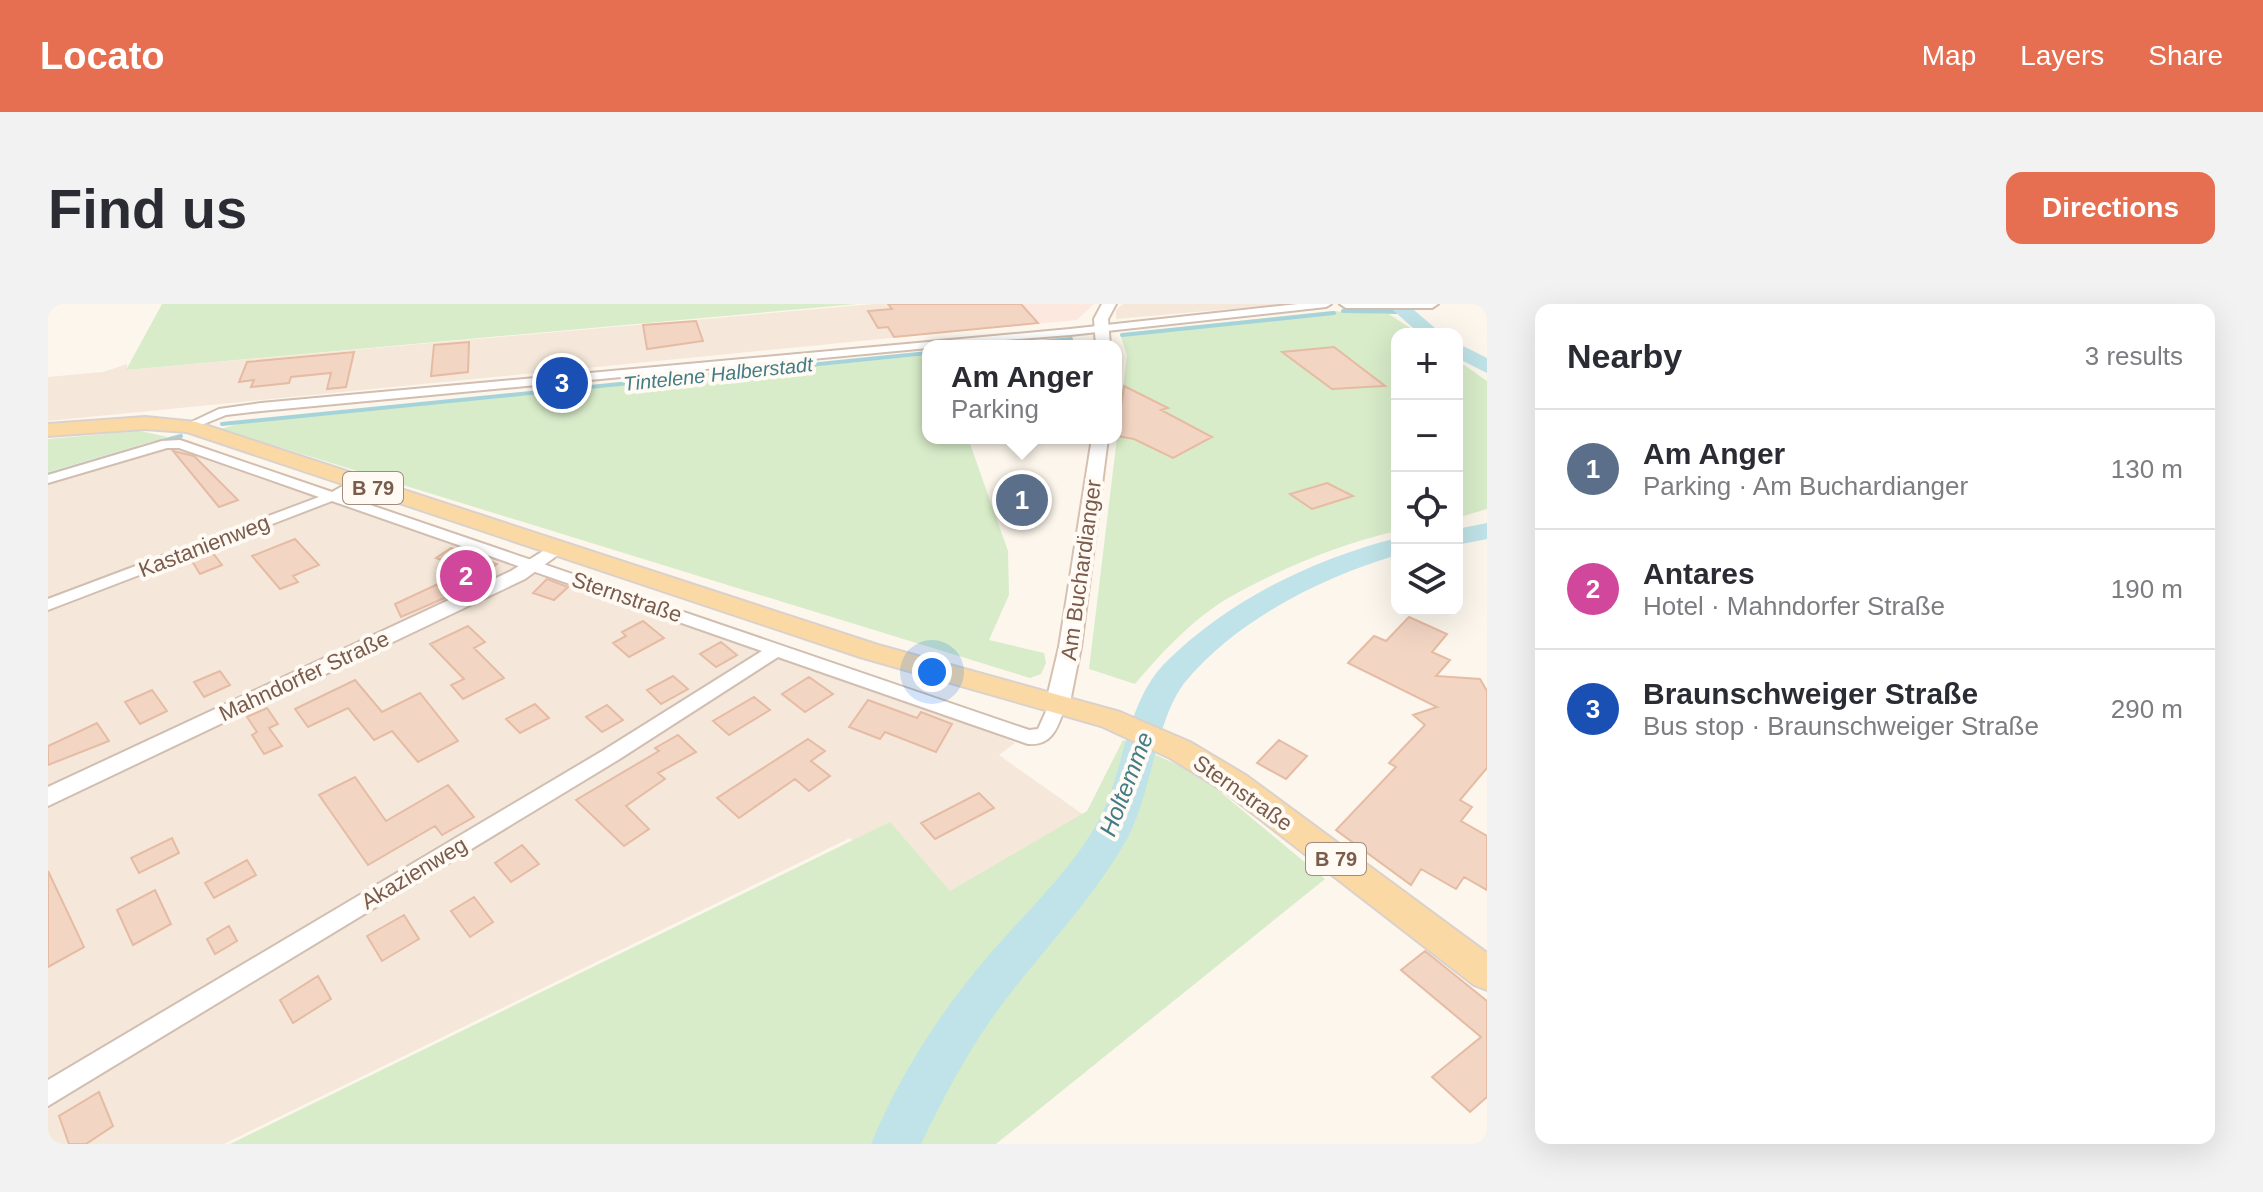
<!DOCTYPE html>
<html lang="en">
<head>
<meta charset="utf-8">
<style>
	:root { --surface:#fff; --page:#f2f2f3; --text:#2b2b33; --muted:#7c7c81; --line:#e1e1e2; --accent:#e76f51 }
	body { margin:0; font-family:Arial,sans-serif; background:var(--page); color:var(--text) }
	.controls { position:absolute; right:24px; top:24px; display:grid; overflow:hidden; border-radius:16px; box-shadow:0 8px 32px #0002 }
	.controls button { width:72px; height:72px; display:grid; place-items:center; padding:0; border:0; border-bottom:2px solid var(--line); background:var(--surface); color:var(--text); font:40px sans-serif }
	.you { position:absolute; left:884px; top:368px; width:28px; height:28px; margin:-20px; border:6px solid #fff; border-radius:50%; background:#1a73e8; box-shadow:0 0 0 12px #1a73e833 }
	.badge { display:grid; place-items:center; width:52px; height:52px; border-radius:50%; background:var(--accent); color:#fff; font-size:26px; font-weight:700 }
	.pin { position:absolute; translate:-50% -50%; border:4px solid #fff; box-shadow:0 2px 8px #0006 }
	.popup { position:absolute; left:874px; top:36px; width:200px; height:104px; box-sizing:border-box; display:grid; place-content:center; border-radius:16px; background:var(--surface); filter:drop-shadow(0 2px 6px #0005); font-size:26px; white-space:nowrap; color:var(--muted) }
	.popup b { font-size:30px; color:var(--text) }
	.popup::after { content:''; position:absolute; left:50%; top:100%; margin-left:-16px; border:16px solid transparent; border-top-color:var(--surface) }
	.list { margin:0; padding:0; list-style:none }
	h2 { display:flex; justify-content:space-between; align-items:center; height:104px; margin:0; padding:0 32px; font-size:34px }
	h2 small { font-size:26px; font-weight:400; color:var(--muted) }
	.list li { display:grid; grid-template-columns:52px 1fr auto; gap:24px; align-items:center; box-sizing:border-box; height:120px; padding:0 32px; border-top:2px solid var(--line) }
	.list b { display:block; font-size:30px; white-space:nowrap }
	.list p { margin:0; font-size:26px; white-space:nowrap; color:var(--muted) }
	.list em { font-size:26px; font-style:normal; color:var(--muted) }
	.icon { flex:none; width:44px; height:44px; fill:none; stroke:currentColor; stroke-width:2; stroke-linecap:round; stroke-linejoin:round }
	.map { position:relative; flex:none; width:1439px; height:840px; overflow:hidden; border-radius:16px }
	header { display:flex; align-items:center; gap:48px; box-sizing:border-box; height:112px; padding:0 40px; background:var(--accent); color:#fff }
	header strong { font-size:38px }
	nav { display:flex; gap:44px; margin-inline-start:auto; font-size:28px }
	.intro { display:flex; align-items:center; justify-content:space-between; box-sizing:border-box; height:192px; padding:0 48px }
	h1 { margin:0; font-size:56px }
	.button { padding:20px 36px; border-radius:16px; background:var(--accent); color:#fff; font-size:28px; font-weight:700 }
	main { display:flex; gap:48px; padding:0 48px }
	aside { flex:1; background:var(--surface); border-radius:16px; box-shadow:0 8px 32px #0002 }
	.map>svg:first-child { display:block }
	.residential { fill:#f5e8da }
	.commercial { fill:#fde8e0 }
	.green { fill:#d8ecc9 }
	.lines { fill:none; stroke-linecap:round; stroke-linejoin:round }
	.stream-far1 { stroke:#a5d3da; stroke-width:4 }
	.stream { stroke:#a5d3da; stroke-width:5 }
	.river { fill:#bfe3e8; fill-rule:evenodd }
	.building { fill:#f3d5c3; stroke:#e6bba3; stroke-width:2 }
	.minor-casing { stroke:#d1beb0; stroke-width:4 }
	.tertiary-casing { stroke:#d1beb0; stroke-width:4 }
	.secondary-casing { stroke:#d6c0b0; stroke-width:4 }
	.primary-casing { stroke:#dad1cd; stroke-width:4 }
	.minor { fill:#fff; fill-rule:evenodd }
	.tertiary { fill:#fff; fill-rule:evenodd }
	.secondary { fill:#fff; fill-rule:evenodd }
	.primary { fill:#fbd9a5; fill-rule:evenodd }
	.labels { text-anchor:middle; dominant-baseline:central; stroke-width:8; stroke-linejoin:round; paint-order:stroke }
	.far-water-label { font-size:20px; font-style:italic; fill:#437c86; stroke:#fffaf3 }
	.shield { fill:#fffaf3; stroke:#a28b7f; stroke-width:2 }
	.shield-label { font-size:20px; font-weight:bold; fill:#7a5c4d }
	.street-label { font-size:22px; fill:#7a5c4d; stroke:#fffaf3 }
	.water-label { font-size:24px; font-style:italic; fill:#437c86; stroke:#fffaf3 }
</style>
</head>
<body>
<header>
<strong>Locato</strong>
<nav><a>Map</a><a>Layers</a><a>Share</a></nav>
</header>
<div class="intro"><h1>Find us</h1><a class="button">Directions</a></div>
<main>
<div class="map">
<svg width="1439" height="840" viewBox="0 0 1439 840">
	<rect width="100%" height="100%" fill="#fdf6ec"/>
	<path class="residential" d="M825 0H959L975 21 0 117V73L55 68 79 60V66Z
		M1075 0H1238L1068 15V6Z
		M128 142 919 418 967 439 951 451 1047 519 922 670 802 534 176 840H0V177Z"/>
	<path class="commercial" d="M959 0H1046L1029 16 975 21Z"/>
	<path class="green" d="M114 0H809L78 66Z
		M1282 7 1341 10 1371 30H1349V227C1291 240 1229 266 1177 296 1143 317 1112 350 1087 380L1041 365 1079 51 1072 30Z
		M880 51V134H920L960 247 961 291 941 336 996 349 998 359 993 370 982 374 173 125 196 118Z
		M1409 56 1439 77V205L1409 214Z
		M92 127 120 133 0 168V135Z
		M1075 436 1152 471 1277 575 948 840H182L842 518 902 587 1039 507Z"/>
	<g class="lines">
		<path class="stream-far1" d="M1295 7 1354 8
			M1074 31 1286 9
			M955 42 1023 35
			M174 120 880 49
			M107 139 133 132"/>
		<path class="stream" d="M0 171 89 145"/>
		<path class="river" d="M1338 0H1359L1394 30H1372Z
			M1409 39 1439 54V69L1409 54Z
			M1439 219V235L1409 241V225Z
			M1349 234V251C1274 273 1189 316 1138 377 1108 413 1104 489 1079 535 1046 594 996 645 955 699 922 743 897 790 873 840H823C852 770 892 708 941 651 978 608 1025 565 1052 514 1077 465 1077 400 1117 359 1179 297 1265 255 1349 234Z"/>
	</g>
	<path class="building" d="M840 0H973L990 19 846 33 840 23 830 24 820 7 844 5Z
		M648 17 655 37 599 45 595 21Z
		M421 38 420 68 383 72 386 41Z
		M1286 43 1337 82 1284 85 1234 48Z
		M306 48 298 83 279 85 283 69 243 73 241 79 203 83 206 76 191 78 199 58Z
		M1076 82 1120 104 1113 106 1164 133 1125 154 1086 135 1069 132Z
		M125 147 146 152 190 196 171 203Z
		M1279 179 1305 192 1264 205 1242 190Z
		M247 235 271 261 245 272 250 278 232 285 204 252Z
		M403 244 449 260 408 289 353 313 347 300 420 266 388 254Z
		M165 249 174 261 152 270 144 257Z
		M499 275 520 283 506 296 485 289Z
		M1361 313 1399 330 1384 348 1402 356 1388 372 1432 375 1439 387V464L1412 496 1424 503 1413 517 1439 532V586L1416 573 1408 585 1373 565 1363 581 1288 526 1348 463 1341 459 1377 421 1365 411 1389 403 1300 359 1326 332 1338 337Z
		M595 317 616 334 581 353 565 339 578 332 574 328Z
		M420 322 437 338 426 344 456 374 415 395 403 381 416 375 382 340Z
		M673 338 689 351 668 363 652 350Z
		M172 367 182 381 156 393 146 378Z
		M625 372 640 385 613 400 599 386Z
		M761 373 785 390 757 408 734 390Z
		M307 376 334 408 372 389 410 437 370 458 344 427 326 436 300 404 260 423 247 405Z
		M104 386 119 407 92 420 77 398Z
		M706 393 722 406 681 431 665 417Z
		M820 396 869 414 873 408 904 420 888 448 837 428 832 435 801 423Z
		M487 400 501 414 472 429 458 415Z
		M559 401 575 416 554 428 538 413Z
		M219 404 230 420 221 424 234 442 216 450 204 431 209 428 199 413Z
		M49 419 61 437 0 461V442Z
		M630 431 648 448 610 469 617 475 578 502 601 525 576 542 528 496 611 447 607 444Z
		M760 435 777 447 763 457 782 472 761 487 747 475 691 514 669 494Z
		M1231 436 1259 452 1238 475 1209 459Z
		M307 473 338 517 400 481 426 513 394 531 387 522 320 561 271 491Z
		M931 489 946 504 887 535 873 519Z
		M124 534 131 549 91 569 83 554Z
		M474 541 491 560 463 578 447 559Z
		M199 556 208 571 166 594 157 579Z
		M0 567 36 643 0 663Z
		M107 586 123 620 85 641 69 606Z
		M426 593 445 618 422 633 403 607Z
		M356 611 371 635 334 657 319 632Z
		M181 622 189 637 167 650 159 635Z
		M1377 647 1439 697V793L1422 808 1384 773 1433 733 1353 666Z
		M270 672 283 695 245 719 232 696Z
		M51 788 65 822 38 840H21L11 812Z"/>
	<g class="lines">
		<defs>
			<path id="minor" d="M1250 0H1283L1278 3 1022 31 880 42V44L213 107 178 111 141 126 135 122 171 105 213 99 1022 25Z
				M132 136 284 188 305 176H315V182L296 192 981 426 990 425 1004 394 1010 392 1019 398C1010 420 1007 442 980 440L730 353 570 456 0 802V776L556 446 714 347 284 197 0 306V295L271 193 131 144H119L0 179V171L114 137Z"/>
			<path id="tertiary" d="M1292 0H1390L1384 4H1298Z
				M508 239 514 240V248L477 275 0 502V483L463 267Z"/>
			<path id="secondary" d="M1054 0H1068L1060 15 1062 42H1048L1046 15Z
				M1044 134H1060L1033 343 1022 398 1010 406 998 398 1011 343Z"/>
			<path id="primary" d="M97 113 148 118 830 341 1072 408 1142 438 1199 472 1439 649V686L1426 681 1177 488 1122 454 1053 422 812 353 139 128 97 125 0 132V120Z"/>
		</defs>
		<use href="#minor" class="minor-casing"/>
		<use href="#tertiary" class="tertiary-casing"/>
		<use href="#secondary" class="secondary-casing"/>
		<use href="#primary" class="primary-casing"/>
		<use href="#minor" class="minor"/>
		<use href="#tertiary" class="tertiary"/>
		<use href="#secondary" class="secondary"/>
		<use href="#primary" class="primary"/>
	</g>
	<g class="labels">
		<g class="far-water-label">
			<text transform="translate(670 70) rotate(-6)">Tintelene Halberstadt</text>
		</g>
		<g class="shield">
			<rect x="295" y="168" width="60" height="32" rx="6"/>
			<rect x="1258" y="539" width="60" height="32" rx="6"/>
		</g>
		<g class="shield-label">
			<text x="325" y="184">B 79</text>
			<text x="1288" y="555">B 79</text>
		</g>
		<g class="street-label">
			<text transform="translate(156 242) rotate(-21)">Kastanienweg</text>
			<text transform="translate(1033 266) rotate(-82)">Am Buchardianger</text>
			<text transform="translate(579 293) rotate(19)">Sternstraße</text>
			<text transform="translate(256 372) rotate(-25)">Mahndorfer Straße</text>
			<text transform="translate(1195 489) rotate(35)">Sternstraße</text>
			<text transform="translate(366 569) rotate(-31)">Akazienweg</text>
		</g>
		<g class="water-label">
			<text transform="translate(1078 480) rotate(-69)">Holtemme</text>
		</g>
	</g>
</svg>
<div class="controls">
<button>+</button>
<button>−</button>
<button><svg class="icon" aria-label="locate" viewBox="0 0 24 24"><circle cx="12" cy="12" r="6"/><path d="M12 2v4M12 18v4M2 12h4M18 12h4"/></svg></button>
<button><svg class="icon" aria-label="layers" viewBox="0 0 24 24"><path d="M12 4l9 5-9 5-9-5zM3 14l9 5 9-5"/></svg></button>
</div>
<div class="you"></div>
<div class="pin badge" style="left:974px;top:196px;background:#5c6f8a">1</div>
<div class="popup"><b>Am Anger</b>Parking</div>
<div class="pin badge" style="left:418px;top:272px;background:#d1479c">2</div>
<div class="pin badge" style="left:514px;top:79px;background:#1a4fb4">3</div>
</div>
<aside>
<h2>Nearby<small>3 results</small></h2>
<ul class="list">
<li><span class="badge" style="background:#5c6f8a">1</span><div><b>Am Anger</b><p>Parking · Am Buchardianger</p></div><em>130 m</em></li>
<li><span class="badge" style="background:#d1479c">2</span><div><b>Antares</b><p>Hotel · Mahndorfer Straße</p></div><em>190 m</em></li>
<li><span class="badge" style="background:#1a4fb4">3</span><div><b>Braunschweiger Straße</b><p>Bus stop · Braunschweiger Straße</p></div><em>290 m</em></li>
</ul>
</aside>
</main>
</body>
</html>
